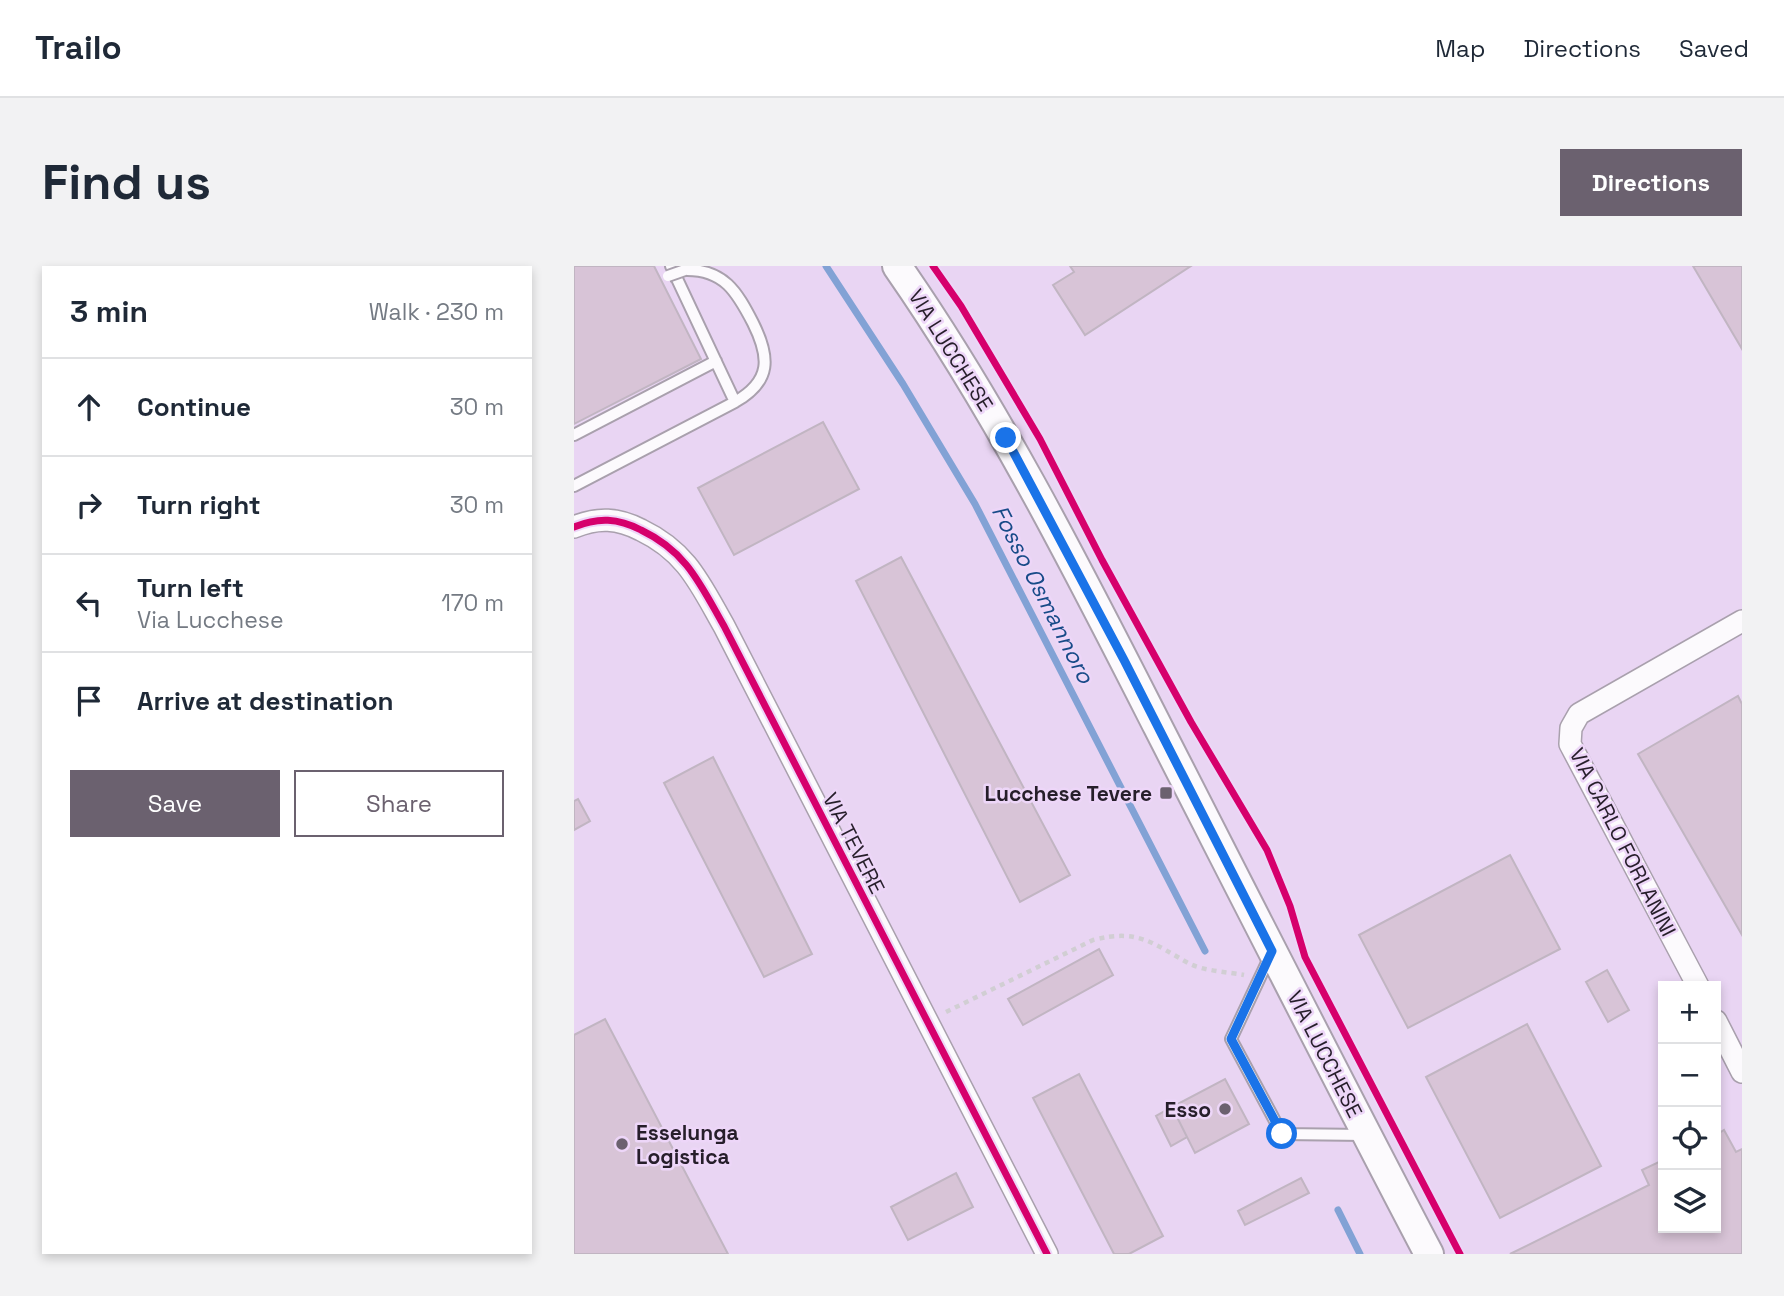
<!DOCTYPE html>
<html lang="en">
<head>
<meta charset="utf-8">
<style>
	:root { --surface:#fff; --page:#f2f2f3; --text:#1f2937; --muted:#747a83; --line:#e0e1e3; --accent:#6b616f }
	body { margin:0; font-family:"Space Grotesk",sans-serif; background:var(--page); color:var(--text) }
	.controls { position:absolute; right:21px; bottom:21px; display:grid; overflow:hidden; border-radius:0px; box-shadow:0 4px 10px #0003 }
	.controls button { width:63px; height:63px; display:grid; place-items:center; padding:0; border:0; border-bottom:2px solid var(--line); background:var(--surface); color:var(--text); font:35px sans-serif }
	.stop { position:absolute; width:21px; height:21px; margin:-16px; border:5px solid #1a73e8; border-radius:50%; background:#fff }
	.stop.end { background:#1a73e8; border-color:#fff; box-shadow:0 2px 7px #0008 }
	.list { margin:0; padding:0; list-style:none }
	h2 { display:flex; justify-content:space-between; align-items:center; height:91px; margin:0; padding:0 28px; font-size:30px }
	h2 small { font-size:23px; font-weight:400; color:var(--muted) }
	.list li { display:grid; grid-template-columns:46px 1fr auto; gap:21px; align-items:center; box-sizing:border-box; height:98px; padding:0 28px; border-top:2px solid var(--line) }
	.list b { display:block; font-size:26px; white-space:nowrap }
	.list p { margin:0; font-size:23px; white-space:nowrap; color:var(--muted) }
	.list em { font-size:23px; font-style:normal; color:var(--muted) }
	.actions { display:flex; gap:14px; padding:21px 28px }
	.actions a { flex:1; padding:16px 0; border:2px solid var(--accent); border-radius:0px; text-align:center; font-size:24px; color:var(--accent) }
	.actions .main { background:var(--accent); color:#fff }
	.icon { flex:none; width:38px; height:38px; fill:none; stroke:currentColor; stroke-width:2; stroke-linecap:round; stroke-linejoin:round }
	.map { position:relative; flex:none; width:1168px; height:988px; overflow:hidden; border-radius:0px }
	header { display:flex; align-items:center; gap:42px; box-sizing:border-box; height:98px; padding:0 35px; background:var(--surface); border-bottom:2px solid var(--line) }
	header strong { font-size:33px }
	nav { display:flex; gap:38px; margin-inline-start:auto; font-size:24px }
	.intro { display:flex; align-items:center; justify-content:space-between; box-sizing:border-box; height:168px; padding:0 42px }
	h1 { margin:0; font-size:49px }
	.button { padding:18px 32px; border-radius:0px; background:var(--accent); color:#fff; font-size:24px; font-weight:700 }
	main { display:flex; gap:42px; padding:0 42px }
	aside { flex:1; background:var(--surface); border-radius:0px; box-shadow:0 4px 10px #0003 }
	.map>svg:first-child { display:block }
	.built { fill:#e9d5f3; fill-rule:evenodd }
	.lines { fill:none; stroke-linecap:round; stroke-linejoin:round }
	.stream { stroke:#82a2d5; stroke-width:7 }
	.building { fill:#d8c4d7; stroke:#c1b5c2; stroke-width:2 }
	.service-casing { stroke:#a9a0ad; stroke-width:14 }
	.minor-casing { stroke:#a9a0ad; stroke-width:24 }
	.secondary-casing { stroke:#a9a0ad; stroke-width:32 }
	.path { stroke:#d1ced3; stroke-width:4.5; stroke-dasharray:5 5; stroke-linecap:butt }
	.service { stroke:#fcfafd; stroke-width:10 }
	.minor { stroke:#fcfafd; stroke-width:21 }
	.secondary { stroke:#fcfafd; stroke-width:28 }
	.service-bridge-casing { stroke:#a9a0ad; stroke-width:14; stroke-linecap:butt }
	.service-bridge { stroke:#fcfafd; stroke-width:10 }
	.cycleway-casing { stroke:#edd6f8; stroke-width:11 }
	.cycleway { stroke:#d6006c; stroke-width:7 }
	.route { stroke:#1a73e8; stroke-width:9 }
	.poi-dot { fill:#6b616f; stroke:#edd6f8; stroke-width:2.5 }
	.labels { text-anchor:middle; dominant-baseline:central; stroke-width:5; stroke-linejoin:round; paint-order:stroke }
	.street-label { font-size:21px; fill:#261e2a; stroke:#edd6f8 }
	.poi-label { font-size:21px; font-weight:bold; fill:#261e2a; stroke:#edd6f8; text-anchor:end }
	.water-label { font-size:23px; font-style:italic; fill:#184b88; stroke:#edd6f8 }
</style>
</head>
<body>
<header>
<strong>Trailo</strong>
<nav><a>Map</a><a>Directions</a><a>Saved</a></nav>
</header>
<div class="intro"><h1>Find us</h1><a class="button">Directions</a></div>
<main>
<aside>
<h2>3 min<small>Walk · 230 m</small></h2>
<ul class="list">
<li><svg class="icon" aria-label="ahead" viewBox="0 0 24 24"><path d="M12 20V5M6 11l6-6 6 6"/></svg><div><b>Continue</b></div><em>30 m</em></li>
<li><svg class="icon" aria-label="right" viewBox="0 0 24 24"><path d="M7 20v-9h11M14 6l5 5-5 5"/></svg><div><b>Turn right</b></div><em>30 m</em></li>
<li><svg class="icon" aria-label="left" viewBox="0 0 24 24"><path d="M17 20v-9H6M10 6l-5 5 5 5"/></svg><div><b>Turn left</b><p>Via Lucchese</p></div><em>170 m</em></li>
<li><svg class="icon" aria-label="arrive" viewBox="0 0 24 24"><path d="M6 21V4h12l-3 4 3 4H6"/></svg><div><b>Arrive at destination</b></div></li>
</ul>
<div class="actions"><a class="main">Save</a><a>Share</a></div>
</aside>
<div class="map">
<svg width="1168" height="988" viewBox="0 0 1168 988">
	<rect width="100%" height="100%" fill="#eadef0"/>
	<path class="built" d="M0 0H1168V988H0ZM1089 720H1142V962H1089Z"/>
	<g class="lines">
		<path class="stream" d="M252 0 329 118 401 238 631 685
			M764 944 786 988"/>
	</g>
	<path class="building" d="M0 0H80L127 93 0 158Z
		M496 0H617L511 69 479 19 500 6Z
		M1119 0H1168V83Z
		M249 156 285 223 160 289 124 222Z
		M327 291 496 609 446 636 282 315Z
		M1164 430 1168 438V669L1064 488Z
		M139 491 238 688 190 711 90 517Z
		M4 533 16 555 0 564V535Z
		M936 589 986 683 834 762 785 669Z
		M525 683 539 709 449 759 434 733Z
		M1033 704 1055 744 1034 756 1012 716Z
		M31 753 154 988H0V769Z
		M953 758 1027 900 926 952 852 811Z
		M505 808 589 970 555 988H540L459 832Z
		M651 813 675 858 621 887 598 841Z
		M598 841 613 871 597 880 582 850Z
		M1150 864 1162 886 1168 883V988H936L1075 919 1068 904 1089 894V962H1142V869Z
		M382 907 399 941 334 974 317 941Z
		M727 912 735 927 671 959 664 945Z"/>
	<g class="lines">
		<defs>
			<path id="service" d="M111 4C150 3 163 26 179 57 196 91 198 115 161 136
				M0 169 142 95
				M0 220 161 136 97 0
				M697 688 657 773 708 868 791 869"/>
			<path id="minor" d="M0 261C24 251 44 252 67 264 113 286 126 318 150 360L473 988
				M1124 720 996 478 997 462 1005 448 1168 355
				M1142 755 1168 806"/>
			<path id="secondary" d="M323 0C424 145 504 304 584 461 674 637 763 813 855 988"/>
		</defs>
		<use href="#service" class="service-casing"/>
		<use href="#minor" class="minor-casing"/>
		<use href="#secondary" class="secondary-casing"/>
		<path class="path" d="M372 746 519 674C565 662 579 678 616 698 631 705 654 706 670 709"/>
		<use href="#service" class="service"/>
		<use href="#minor" class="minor"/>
		<use href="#secondary" class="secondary"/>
		<defs>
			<path id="service-bridge" d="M94 10 111 4"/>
		</defs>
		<use href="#service-bridge" class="service-bridge-casing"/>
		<use href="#service-bridge" class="service-bridge"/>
		<defs>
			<path id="cycleway" d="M359 0 387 40 466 173 528 294 617 456 693 584 716 640 731 691 886 988
				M0 261C24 251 44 252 67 264 113 286 126 318 150 360L473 988"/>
		</defs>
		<use href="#cycleway" class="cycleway-casing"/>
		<use href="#cycleway" class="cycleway"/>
	</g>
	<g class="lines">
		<path class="route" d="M432 172 550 394 698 685 657 773 708 868"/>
	</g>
	<g class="poi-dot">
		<rect x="585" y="520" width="14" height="14" rx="3.5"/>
		<circle cx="651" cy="843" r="7"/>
		<circle cx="48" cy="878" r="7"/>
	</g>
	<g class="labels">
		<g class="street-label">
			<text transform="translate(377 84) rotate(58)">VIA LUCCHESE</text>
			<text transform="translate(1049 576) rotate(63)">VIA CARLO FORLANINI</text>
			<text transform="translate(280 577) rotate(63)">VIA TEVERE</text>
			<text transform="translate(751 788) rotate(63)">VIA LUCCHESE</text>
		</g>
		<g class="poi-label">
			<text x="578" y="527">Lucchese Tevere</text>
			<text x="637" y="843">Esso</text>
			<text x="62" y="866" text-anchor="start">Esselunga<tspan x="62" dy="24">Logistica</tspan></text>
		</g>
		<g class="water-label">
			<text transform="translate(469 328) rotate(63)">Fosso Osmannoro</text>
		</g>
	</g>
</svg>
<div class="controls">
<button>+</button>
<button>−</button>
<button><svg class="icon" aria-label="locate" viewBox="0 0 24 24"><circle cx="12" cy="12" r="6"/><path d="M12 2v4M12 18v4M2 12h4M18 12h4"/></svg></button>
<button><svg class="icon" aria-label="layers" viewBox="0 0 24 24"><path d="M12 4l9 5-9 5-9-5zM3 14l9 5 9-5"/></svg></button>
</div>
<div class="stop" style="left:708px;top:868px"></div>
<div class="stop end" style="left:432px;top:172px"></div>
</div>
</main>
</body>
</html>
